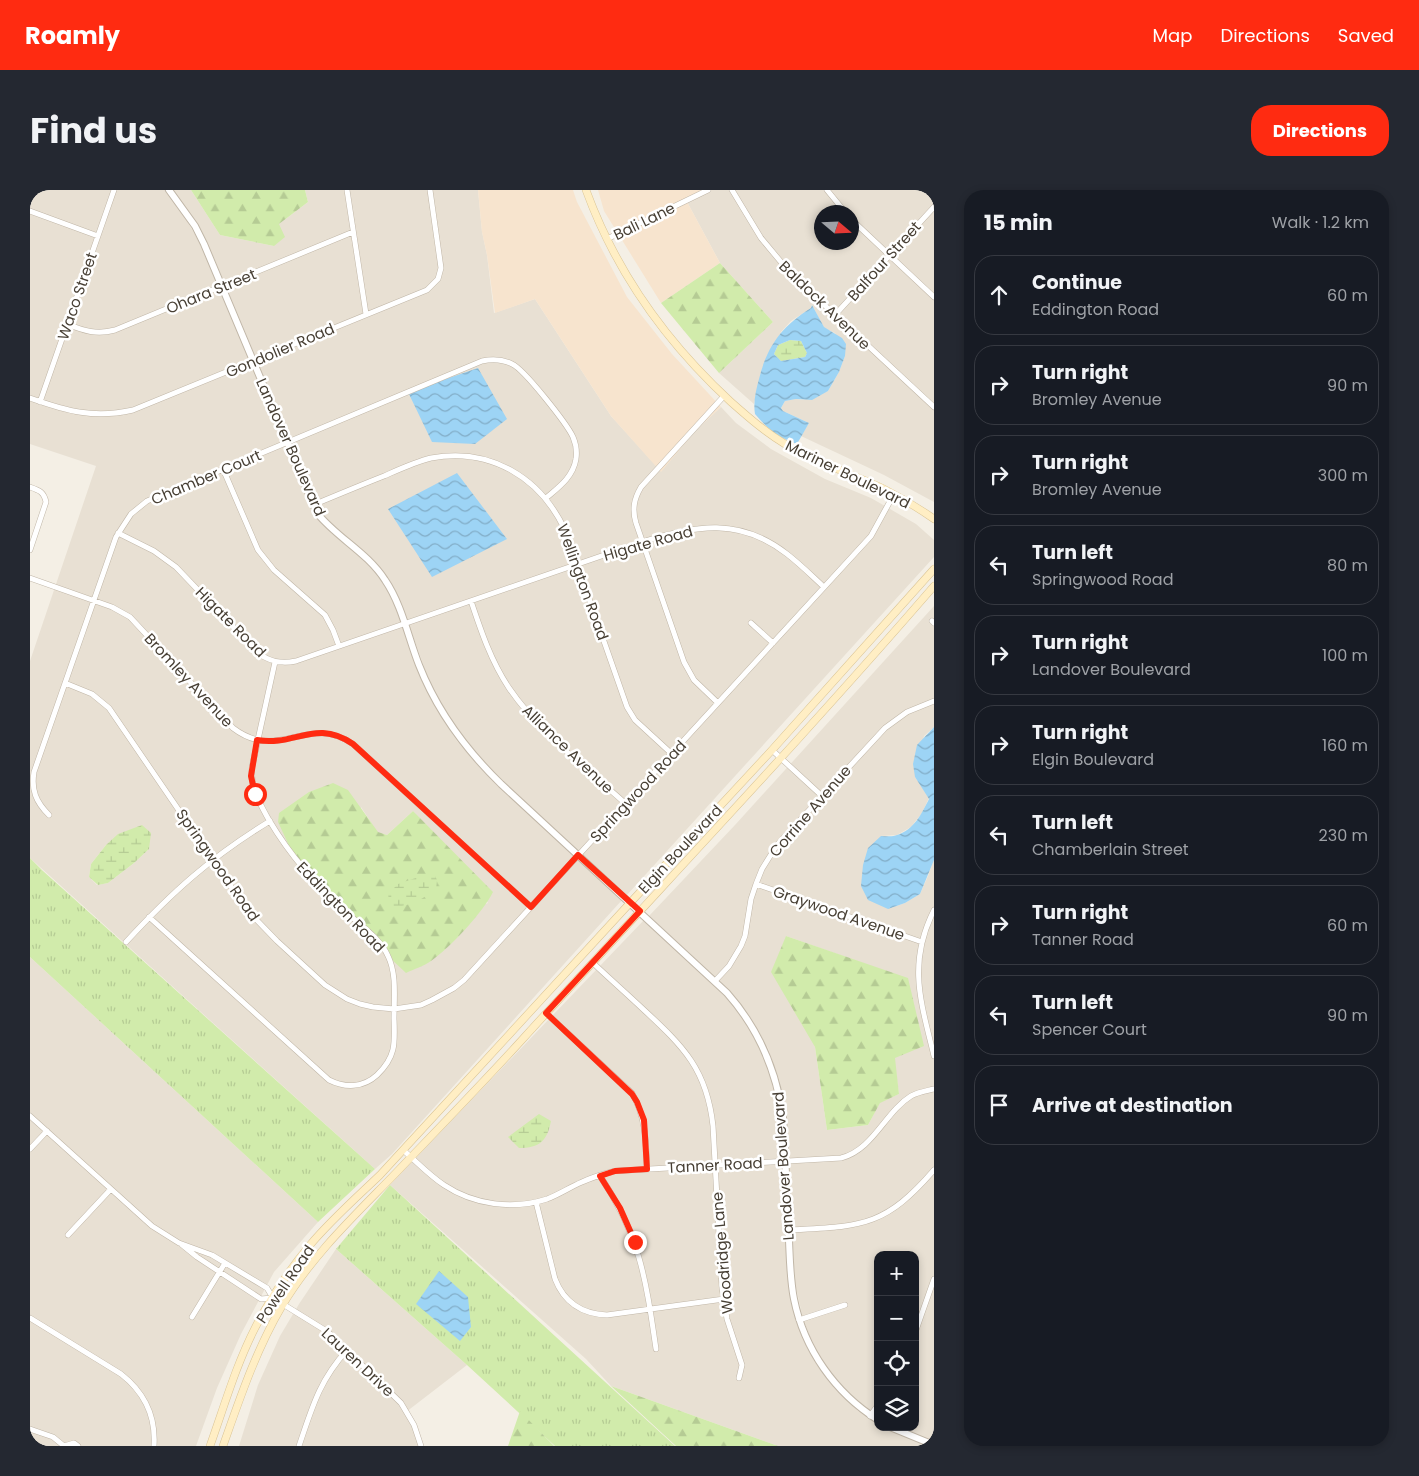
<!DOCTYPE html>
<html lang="en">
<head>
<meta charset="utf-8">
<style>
	:root { --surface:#171b24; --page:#242831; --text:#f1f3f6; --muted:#9ea1a6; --line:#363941; --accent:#ff2b11 }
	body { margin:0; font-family:Poppins,sans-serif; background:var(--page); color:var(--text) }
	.controls { position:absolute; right:15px; bottom:15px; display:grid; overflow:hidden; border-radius:10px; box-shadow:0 2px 8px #0003 }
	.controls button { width:45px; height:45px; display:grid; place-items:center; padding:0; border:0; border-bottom:1px solid var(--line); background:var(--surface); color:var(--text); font:25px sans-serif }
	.compass { position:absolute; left:784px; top:15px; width:45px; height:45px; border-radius:50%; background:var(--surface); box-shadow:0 2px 8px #0003; rotate:109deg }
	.stop { position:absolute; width:15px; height:15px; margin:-11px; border:4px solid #ff2b11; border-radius:50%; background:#fff }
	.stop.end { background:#ff2b11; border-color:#fff; box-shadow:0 1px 5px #0008 }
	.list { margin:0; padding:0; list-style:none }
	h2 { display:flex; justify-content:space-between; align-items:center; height:65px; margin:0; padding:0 20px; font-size:21px }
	h2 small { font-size:16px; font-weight:400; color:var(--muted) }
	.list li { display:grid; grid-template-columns:32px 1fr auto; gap:15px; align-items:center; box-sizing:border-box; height:80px; margin:0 10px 10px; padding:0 10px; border:1px solid var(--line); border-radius:20px }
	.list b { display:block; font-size:19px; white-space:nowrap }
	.list p { margin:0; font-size:16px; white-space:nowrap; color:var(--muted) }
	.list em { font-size:16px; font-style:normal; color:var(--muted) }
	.icon { flex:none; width:28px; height:28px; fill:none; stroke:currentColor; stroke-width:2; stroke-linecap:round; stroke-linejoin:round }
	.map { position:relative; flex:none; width:904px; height:1256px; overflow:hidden; border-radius:20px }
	header { display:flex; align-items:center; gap:30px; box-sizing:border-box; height:70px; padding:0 25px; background:var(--accent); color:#fff }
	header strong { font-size:24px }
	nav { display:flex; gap:28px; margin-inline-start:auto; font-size:18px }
	.intro { display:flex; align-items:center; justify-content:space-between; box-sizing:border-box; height:120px; padding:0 30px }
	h1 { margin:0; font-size:35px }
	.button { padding:12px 22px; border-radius:20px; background:var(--accent); color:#fff; font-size:18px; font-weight:700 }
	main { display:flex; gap:30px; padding:0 30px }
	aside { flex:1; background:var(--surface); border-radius:20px; box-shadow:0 2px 8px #0003 }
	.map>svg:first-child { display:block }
	.residential { fill:#e8e0d3; fill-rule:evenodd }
	.commercial { fill:#f7e4ce }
	.grass { fill:url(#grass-tufts) }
	.forest { fill:url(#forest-firs) }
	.wetland { fill:url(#wetland-marsh) }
	.water { fill:url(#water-waves); fill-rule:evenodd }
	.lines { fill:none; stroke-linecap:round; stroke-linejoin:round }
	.minor-casing { stroke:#c0b6a7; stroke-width:6 }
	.tertiary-casing { stroke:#c0b6a7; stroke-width:8 }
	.secondary-casing { stroke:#dac494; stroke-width:8 }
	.minor { stroke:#fff; stroke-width:5 }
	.tertiary { stroke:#fff; stroke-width:6 }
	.secondary { stroke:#ffeec4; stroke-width:7 }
	.route { stroke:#ff2b11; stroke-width:6 }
	.labels { text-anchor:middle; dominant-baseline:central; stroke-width:5; stroke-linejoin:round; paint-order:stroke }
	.street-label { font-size:15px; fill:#473f34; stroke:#fff }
</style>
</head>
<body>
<header>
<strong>Roamly</strong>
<nav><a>Map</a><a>Directions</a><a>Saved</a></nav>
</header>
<div class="intro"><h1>Find us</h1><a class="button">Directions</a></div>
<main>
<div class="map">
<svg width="904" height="1256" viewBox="0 0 904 1256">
	<defs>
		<pattern id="grass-tufts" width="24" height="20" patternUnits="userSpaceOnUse" patternTransform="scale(1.25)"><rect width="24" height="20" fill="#d1ebab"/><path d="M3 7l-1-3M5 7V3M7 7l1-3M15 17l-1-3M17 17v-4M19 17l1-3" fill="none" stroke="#b5cb94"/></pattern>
		<pattern id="forest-firs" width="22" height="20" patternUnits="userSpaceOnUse" patternTransform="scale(1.25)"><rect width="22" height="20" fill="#d1ebab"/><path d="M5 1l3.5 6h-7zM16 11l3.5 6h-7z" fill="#b5cb94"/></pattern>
		<pattern id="wetland-marsh" width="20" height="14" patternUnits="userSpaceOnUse" patternTransform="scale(1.25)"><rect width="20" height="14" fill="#d1ebab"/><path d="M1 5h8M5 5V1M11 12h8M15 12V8" fill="none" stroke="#b5cb94"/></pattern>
		<pattern id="water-waves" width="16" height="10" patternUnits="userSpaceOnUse" patternTransform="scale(1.25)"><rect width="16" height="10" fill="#9dd4f5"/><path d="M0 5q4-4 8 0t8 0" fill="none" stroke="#82adc7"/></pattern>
	</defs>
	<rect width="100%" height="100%" fill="#f4efe5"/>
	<path class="residential" d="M0 0H135L150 19 171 55 284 324 296 337 333 369 352 390 364 413 394 495 415 533 427 551 454 582 592 710 362 964 345 979 0 668V471L66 276 0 254ZM331 617 347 642 357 645 383 621 458 713 341 750ZM76 655 119 659 104 673 78 693 67 695 59 687 61 674Z
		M143 0H161L190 45 244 56 249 34 278 12 275 0H448L452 42 457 65 464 123 505 109 581 226 631 281 665 241 691 217 706 233 741 259 795 289 841 308 886 334 904 350V367L597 705 473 592 445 563 421 530 400 493 370 411 358 388 338 365 301 333 290 321 184 68 167 34Z
		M679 0H904V312L854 285 771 246 779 233 753 221 751 218 755 211 766 209 774 210 798 201 809 182 815 166 805 143 794 138 782 115 781 118 761 131 751 142 732 179 724 214 689 183 743 132 690 73 656 10ZM792 22H822V52H792Z
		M904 416V537L894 546 885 587 899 608 892 623 881 637 867 645 851 646 858 719 875 713 890 704 898 686 904 669V1252L866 1237H885V1065H848V1227L821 1206 801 1184 784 1158 773 1129 765 1093 756 927 750 892 738 858 721 828 700 801 619 726 705 635ZM756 746 878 789 864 868 869 904 850 912 838 935 797 940 785 857Z
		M614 730 695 804 706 818 724 845 738 877 747 909 749 927 759 1093 766 1130 778 1160 787 1175 805 1199 828 1221 848 1234V1237H853L898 1256H748L581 1196 556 1169 360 995Z
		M0 767 288 1032 244 1082 211 1144 187 1198 166 1256H0Z
		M306 1059 437 1175 376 1222 392 1256H209L228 1195 250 1146 269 1114Z"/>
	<path class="commercial" d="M448 0H543L547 12 597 107 642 164 691 217 665 241 631 282 581 226 505 109 465 123 457 65 452 42Z
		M568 0H679L656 10 690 73 631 113 574 21Z"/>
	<path class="grass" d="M0 668 13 681 345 979 288 1032 0 767Z
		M360 995 645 1256H525L437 1175 306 1059Z"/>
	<path class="forest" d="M161 0H275L278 12 249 34 255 47 244 56 190 45Z
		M690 73 743 132 689 183 631 113Z
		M303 593 318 600 348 642 357 645 383 621 463 702C453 722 420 758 401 771 394 776 384 779 376 783L341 750 289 695 261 660 248 632 249 623 279 602Z
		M756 746 878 788 894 856 865 868 869 904 850 913 838 935 797 940 785 857 741 782Z
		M581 1196 748 1256H646Z
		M490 1221 524 1256H478Z"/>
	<path class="wetland" d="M760 150 771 151 777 163 775 167 751 171 744 164 748 155Z
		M112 635 121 643 119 659 104 673 78 693 68 695 59 687 61 674 76 655 88 644Z
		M403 682 407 690 406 700C392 709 377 718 360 717L358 704 368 694Z
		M509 924 521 931C517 951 510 958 489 958L478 947Z"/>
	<path class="water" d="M782 115 794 137 812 148 816 154 815 166 809 182 798 201 782 210 766 209 755 211 751 218 753 221 779 233 767 254C747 247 738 239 725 224 723 212 726 200 729 189 737 156 752 136 781 118ZM760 150 771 151 777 163 775 167 751 171 744 164 748 155Z
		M448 178 477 229 445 254 402 252 378 202Z
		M427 283 477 349 402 387 358 319Z
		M904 537V670L890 704 875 713 858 719 838 710 831 696 833 675 838 658 851 646C856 646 863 647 867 645 884 640 892 623 899 609L885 587 883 574 887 555Z
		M409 1081 438 1107 441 1137 430 1151 386 1114Z"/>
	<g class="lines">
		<defs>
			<path id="minor" d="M317 0 336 124
				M702 0 731 48 761 84 904 217
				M797 0 815 22
				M0 21 68 46
				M822 30 904 107
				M577 49 678 0
				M804 126 904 17
				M37 134C54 141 67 145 85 140L323 42
				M0 208C37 221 64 229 103 220L397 100 408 89 411 78 400 0
				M10 212 84 0
				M193 279 228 360 244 380 295 425 303 440 309 456
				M0 297C9 300 14 302 16 312L0 360
				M283 315C307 305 331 295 354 286 370 279 385 272 401 268 460 257 510 287 535 340L597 517 605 530 642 564
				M88 343 124 361 146 377 227 462C239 472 251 474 266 471L612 352C665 335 710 327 757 364 770 374 782 386 794 397
				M0 388 82 417 100 427 203 538C249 573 277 523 323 554L501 717
				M441 411C451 441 461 471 479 498 508 541 557 579 596 614
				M902 431 904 433
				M721 433 743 453
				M35 493 62 504 79 518 217 720 247 751 295 795 317 809 330 814 343 817 364 819 391 815 402 810 424 798 434 790 841 346 864 304
				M688 513 664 490 654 472 606 333C602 319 604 309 611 297L694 206
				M742 560 792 606
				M19 625C6 612 1 600 4 582L86 347 101 324 117 311 452 171C462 169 472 169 482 174 494 179 537 234 543 247 546 254 547 262 546 269 543 287 529 297 516 308
				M726 694 892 752
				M904 720C877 774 891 812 904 866
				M119 727 299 890C315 898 333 898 347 885 366 867 365 853 364 829 364 809 367 784 358 766 350 748 330 735 316 722 285 693 261 667 239 630 229 612 220 598 222 577L245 472
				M96 752C142 702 181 667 240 631
				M563 773C580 789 597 804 614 820 654 857 677 880 683 936L692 1098 697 1129 712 1175 709 1188
				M685 791 699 776 711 756 715 746 721 709 726 694 732 679 747 655 855 538 877 522 904 511
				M516 823 602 903C616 927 616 952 617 979
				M0 926 122 1036 149 1053 182 1065 237 1098 243 1108 298 1142 371 1213 384 1235 391 1256
				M0 959 17 941
				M373 960C387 972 399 985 414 995 444 1015 483 1020 517 1009 530 1004 540 997 552 992 563 987 573 984 585 981L811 968C843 960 855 922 881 906 888 902 896 901 904 899
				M570 986C610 1045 616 1090 626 1159
				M506 1012 525 1089C534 1112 552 1124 577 1125L694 1109
				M759 1040C831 1036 854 1038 904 980
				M38 1045 80 1000
				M151 1054 167 1067 231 1109 242 1108
				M162 1127 195 1073
				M0 1128 91 1184C114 1202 126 1226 124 1256
				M769 1130 815 1115
				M885 1143 904 1089
				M840 1226 848 1215
				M0 1239 23 1247 34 1256
				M34 1256 44 1253 48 1256
				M269 1256C282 1218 289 1191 317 1160"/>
			<path id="tertiary" d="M139 0 165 36 174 54 287 323C307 348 337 362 355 390 372 415 378 447 389 475 407 521 436 560 471 594L697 803C729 839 746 879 753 927 755 963 757 998 758 1033 760 1058 759 1084 764 1109 774 1159 805 1203 848 1230
				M860 1237 904 1255"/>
			<path id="secondary" d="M556 0C586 82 637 153 701 212 718 227 735 242 755 254 785 272 820 283 852 298 870 307 887 317 904 329
				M180 1256C194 1217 206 1175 225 1138 240 1109 259 1080 280 1055 301 1030 326 1008 350 985L600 713 742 560 904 379
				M193 1256C210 1208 226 1160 252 1116 281 1067 322 1028 362 987 405 942 448 898 490 852 628 700 770 551 904 396"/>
		</defs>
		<use href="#minor" class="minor-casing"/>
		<use href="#tertiary" class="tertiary-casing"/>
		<use href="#secondary" class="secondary-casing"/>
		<use href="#minor" class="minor"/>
		<use href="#tertiary" class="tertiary"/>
		<use href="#secondary" class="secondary"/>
	</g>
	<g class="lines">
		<path class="route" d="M225 604 221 586 227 550C265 557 285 528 323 554L501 717 548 665 610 721 516 823 602 904 607 912 614 930 617 979 585 981 570 986 590 1018 605 1052"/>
	</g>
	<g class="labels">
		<g class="street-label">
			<text transform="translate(614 31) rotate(-26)">Bali Lane</text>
			<text transform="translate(854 71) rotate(-48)">Balfour Street</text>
			<text transform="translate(181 101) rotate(-22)">Ohara Street</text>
			<text transform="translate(47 106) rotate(-71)">Waco Street</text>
			<text transform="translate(795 115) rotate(44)">Baldock Avenue</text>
			<text transform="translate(250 160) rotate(-23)">Gondolier Road</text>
			<text transform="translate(261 257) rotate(66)">Landover Boulevard</text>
			<text transform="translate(818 284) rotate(26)">Mariner Boulevard</text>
			<text transform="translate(176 287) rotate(-23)">Chamber Court</text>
			<text transform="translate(618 353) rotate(-16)">Higate Road</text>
			<text transform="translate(553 392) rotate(70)">Wellington Road</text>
			<text transform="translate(201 432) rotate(45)">Higate Road</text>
			<text transform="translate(159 490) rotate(47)">Bromley Avenue</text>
			<text transform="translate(538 559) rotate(44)">Alliance Avenue</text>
			<text transform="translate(608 601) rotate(-47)">Springwood Road</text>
			<text transform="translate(780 621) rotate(-49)">Corrine Avenue</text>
			<text transform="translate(650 659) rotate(-47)">Elgin Boulevard</text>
			<text transform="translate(188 675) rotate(55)">Springwood Road</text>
			<text transform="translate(311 717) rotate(46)">Eddington Road</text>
			<text transform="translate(809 723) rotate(19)">Graywood Avenue</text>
			<text transform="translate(685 975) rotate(-3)">Tanner Road</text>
			<text transform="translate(753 976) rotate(-94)">Landover Boulevard</text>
			<text transform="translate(692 1063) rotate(-95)">Woodridge Lane</text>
			<text transform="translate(255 1094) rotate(-56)">Powell Road</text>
			<text transform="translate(328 1172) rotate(43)">Lauren Drive</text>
		</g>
	</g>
</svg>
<div class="controls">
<button>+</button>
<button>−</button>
<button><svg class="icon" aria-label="locate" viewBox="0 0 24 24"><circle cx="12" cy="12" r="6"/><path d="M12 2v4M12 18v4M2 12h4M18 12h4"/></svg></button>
<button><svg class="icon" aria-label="layers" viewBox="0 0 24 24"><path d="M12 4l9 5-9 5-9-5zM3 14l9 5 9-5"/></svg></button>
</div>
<svg class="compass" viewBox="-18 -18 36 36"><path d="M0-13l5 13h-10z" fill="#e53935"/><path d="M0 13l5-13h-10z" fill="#9ea1a6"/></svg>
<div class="stop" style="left:225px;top:604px"></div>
<div class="stop end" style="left:605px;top:1052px"></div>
</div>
<aside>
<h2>15 min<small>Walk · 1.2 km</small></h2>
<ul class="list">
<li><svg class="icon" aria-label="ahead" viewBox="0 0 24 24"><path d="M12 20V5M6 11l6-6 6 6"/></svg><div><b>Continue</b><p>Eddington Road</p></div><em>60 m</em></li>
<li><svg class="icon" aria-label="right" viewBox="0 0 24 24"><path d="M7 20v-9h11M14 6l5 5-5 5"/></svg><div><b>Turn right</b><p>Bromley Avenue</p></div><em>90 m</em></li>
<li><svg class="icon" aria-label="right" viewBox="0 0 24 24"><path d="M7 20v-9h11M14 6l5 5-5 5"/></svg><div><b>Turn right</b><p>Bromley Avenue</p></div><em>300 m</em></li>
<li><svg class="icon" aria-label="left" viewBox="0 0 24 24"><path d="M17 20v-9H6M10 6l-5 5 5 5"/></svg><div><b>Turn left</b><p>Springwood Road</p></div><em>80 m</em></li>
<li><svg class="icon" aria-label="right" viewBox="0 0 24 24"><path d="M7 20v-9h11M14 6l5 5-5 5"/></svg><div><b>Turn right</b><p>Landover Boulevard</p></div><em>100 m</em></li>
<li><svg class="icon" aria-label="right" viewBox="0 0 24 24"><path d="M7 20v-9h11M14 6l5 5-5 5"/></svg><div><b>Turn right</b><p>Elgin Boulevard</p></div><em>160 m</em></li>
<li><svg class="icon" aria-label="left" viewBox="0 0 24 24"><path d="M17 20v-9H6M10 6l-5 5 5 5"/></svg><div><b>Turn left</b><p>Chamberlain Street</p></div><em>230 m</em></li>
<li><svg class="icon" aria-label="right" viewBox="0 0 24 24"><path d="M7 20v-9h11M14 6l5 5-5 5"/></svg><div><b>Turn right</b><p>Tanner Road</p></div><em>60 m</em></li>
<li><svg class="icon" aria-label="left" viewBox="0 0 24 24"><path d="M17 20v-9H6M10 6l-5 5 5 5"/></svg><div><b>Turn left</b><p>Spencer Court</p></div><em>90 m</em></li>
<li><svg class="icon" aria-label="arrive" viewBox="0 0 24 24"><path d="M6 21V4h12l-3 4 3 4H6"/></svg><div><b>Arrive at destination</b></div></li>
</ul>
</aside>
</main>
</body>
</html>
